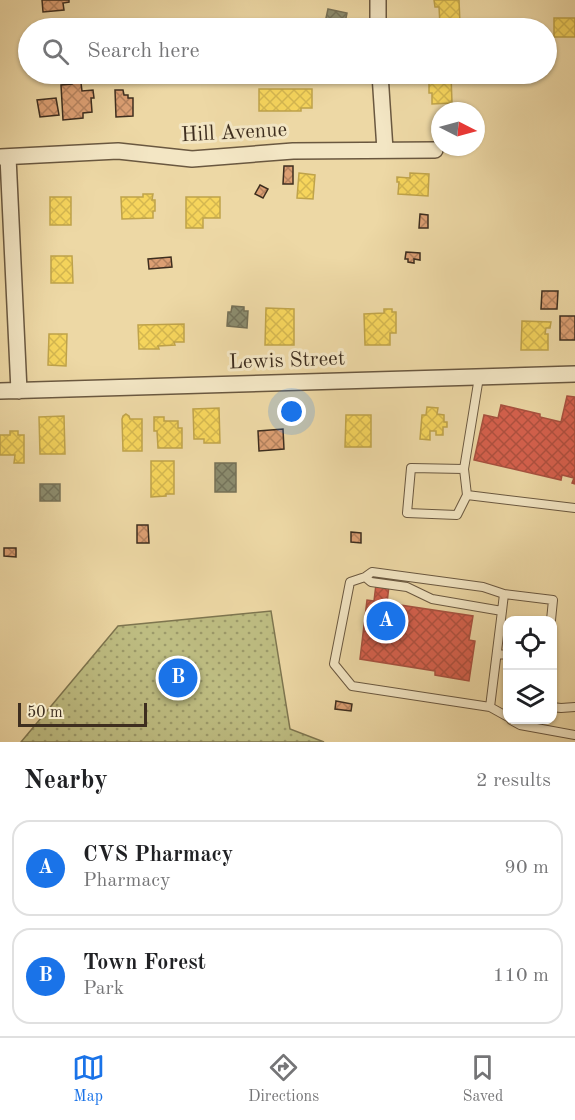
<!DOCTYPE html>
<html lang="en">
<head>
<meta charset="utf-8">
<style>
	:root { --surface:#fff; --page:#f2f2f2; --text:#202124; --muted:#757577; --line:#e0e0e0; --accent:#1a73e8 }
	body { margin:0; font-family:"Old Standard TT",serif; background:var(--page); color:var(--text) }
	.controls { position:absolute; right:18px; bottom:18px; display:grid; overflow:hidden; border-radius:12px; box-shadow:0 2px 4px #0004 }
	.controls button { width:54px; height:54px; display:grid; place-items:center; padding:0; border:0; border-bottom:2px solid var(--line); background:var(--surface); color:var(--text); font:30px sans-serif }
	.compass { position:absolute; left:431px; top:102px; width:54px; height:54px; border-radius:50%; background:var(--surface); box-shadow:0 2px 4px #0004; rotate:96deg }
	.scale { position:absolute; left:18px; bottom:15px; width:129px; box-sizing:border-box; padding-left:6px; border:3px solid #3e2e1f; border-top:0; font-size:16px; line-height:21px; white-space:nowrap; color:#3e2e1f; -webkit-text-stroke:4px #f3e6c4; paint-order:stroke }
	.you { position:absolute; left:292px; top:412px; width:21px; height:21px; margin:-15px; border:4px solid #fff; border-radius:50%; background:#1a73e8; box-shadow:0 0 0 9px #1a73e833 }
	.badge { display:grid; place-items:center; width:39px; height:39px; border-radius:50%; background:var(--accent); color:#fff; font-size:20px; font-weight:700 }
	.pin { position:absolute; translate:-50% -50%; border:3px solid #fff; box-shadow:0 2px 6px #0006 }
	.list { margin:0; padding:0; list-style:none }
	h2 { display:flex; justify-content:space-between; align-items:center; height:78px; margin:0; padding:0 24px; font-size:26px }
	h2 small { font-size:20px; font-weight:400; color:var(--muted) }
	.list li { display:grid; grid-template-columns:39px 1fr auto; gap:18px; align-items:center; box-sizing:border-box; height:96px; margin:0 12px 12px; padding:0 12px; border:2px solid var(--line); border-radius:18px }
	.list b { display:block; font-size:22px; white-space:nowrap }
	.list p { margin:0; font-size:20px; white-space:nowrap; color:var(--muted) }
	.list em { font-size:20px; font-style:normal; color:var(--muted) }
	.icon { flex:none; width:33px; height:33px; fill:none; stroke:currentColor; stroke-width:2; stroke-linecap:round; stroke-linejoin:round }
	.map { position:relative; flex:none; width:575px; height:742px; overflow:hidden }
	.search { position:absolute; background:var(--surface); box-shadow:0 2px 4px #0004; left:18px; right:18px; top:18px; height:66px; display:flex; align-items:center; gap:15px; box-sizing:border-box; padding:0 21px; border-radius:33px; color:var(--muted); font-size:22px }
	.sheet { height:294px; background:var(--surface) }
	nav { display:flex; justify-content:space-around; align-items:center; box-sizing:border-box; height:84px; border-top:2px solid var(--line); background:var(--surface); font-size:16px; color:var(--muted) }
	nav a { display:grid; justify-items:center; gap:3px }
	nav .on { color:var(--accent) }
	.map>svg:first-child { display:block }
	.park { fill:url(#park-dots); stroke:#7e7650; stroke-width:1.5 }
	.homes { fill:url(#homes-cross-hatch); stroke:#bfa34a; stroke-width:1.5 }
	.shops { fill:url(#shops-cross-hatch); stroke:#a8513f; stroke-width:1.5 }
	.industry { fill:url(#industry-cross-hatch); stroke:#757056; stroke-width:1.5 }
	.building { fill:url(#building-cross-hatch); stroke:#3e2e1f; stroke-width:1.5 }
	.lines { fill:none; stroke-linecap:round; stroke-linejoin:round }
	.service-casing { stroke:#6a5840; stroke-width:10 }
	.minor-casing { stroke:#6a5840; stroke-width:18 }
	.service { stroke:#f3e6c4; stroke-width:8 }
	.minor { stroke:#f3e6c4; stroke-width:15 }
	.labels { text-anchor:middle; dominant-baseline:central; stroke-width:6; stroke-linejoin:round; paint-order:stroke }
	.street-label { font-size:21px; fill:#3e2e1f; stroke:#f3e6c4 }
</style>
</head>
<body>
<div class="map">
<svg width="575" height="742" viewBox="0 0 575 742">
	<defs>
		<pattern id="park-dots" width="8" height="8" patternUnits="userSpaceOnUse" patternTransform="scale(1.5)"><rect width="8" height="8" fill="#bebd82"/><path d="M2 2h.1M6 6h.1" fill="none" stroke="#9c9a6a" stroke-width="1.8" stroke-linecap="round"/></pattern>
		<pattern id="homes-cross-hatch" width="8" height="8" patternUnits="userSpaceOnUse" patternTransform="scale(1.5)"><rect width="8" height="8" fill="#f6d55c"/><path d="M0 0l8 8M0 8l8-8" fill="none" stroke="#d4b750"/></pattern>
		<pattern id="shops-cross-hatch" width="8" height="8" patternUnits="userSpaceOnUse" patternTransform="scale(1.5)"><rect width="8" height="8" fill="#d6604d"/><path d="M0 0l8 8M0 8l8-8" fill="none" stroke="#af503f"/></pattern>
		<pattern id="industry-cross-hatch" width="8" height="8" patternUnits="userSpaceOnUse" patternTransform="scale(1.5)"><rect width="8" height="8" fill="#8c8c6e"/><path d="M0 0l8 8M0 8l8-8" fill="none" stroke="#74735a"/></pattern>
		<pattern id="building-cross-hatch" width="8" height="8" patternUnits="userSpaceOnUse" patternTransform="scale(1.5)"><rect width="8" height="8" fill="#dc9f73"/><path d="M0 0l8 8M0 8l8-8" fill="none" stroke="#b4825e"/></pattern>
	</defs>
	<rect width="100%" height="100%" fill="#edd8a5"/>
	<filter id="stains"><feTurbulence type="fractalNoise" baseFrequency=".00333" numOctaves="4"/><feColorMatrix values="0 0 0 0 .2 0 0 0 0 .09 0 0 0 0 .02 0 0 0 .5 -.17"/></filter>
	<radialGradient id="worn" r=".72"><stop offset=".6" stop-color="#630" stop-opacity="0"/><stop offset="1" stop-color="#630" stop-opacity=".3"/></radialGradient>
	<path class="park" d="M271 611 290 729 324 742H21L118 626Z"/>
	<path class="homes" d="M434 0H459L460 24 440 25 439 7H435Z
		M554 18H575V37H554Z
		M337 74H357L356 77Z
		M429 74H451L452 103 432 104V93H429Z
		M259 89H312V108H301V111H259Z
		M299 173 315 175 313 199 297 198Z
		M410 173 429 174 428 196 398 194 399 182H397V177L410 178Z
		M143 194H153L152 200H155V211H153V218L122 219 121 197H143Z
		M50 197H71V225H50Z
		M186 197H220V218H203V228H186Z
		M51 256H72L73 283H51Z
		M266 308 294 309V345H265Z
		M384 309H392V312H396V333H390V345H365L364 314 384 313Z
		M522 321 551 322 550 328H546L545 334H548V350H521Z
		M184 324V342H174L175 345 158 346 159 349H139L138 325Z
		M49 334H67L66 366 48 365Z
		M427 407 438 408 437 414 444 415V422H447V427H443V435H436V431H430V440L420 439 422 415H426Z
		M219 408 220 443H204V439H194L193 409Z
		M126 414 129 416 130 419H142V451H123L122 419 123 416Z
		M346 415H371V447H345Z
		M64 416 65 454H40L39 417Z
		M154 417H164V421H178V428H182V448H158L157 431H154Z
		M10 431H18V435H24V463H14L15 455H0V435H10Z
		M151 461H174V494H166V496L151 497Z"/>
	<path class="shops" d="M567 396 575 397V484L572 483 574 478 562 475 561 480 474 460 484 415 498 418 501 405 540 414V417L561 422Z
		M376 584 389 586 387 603 473 616 469 640 475 641 469 681 435 675V671L360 659 367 600 374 601Z"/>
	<path class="industry" d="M328 9 347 13 344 28 324 27Z
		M232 306 244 307V311H248L247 328 227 326 228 312H231Z
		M215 463H236V492H215Z
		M40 484H60V501H40Z"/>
	<path class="building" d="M42 0H69V2L63 3 64 10 43 12Z
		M121 74H142V81H128V76H121Z
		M78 78 79 83H81L82 91 93 90 94 98H91L92 112 83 113V118L63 120 61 85 72 84V79Z
		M115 90H123L124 95H128V98H133V116L116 117Z
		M56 98 59 115 40 117 37 100Z
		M284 166H293V184H283Z
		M260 185 268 189 263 198 255 194Z
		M420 214 428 215V228H419Z
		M406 252 420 253V260L414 259V263L408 262V259H405Z
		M171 257 172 267 149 269 148 259Z
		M542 291H558L557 309H541Z
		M560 316H575V340H560Z
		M283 429 284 449 259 451 258 431Z
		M137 525H148L149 543H137Z
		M351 532 361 533V543L351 542Z
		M4 548H16V557L4 556Z
		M336 701 352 704 351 711 335 709Z"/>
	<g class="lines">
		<defs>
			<path id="service" d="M479 377 464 469 411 468 407 513 457 515 467 495 575 508
				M464 469 467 495
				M365 577 371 582 407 587 432 599 502 611 490 707
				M502 611 504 594
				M497 654 508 655
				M552 707 561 708 575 707
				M508 717 490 707 352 686 334 664 350 582 365 577 372 572 483 587 504 594 553 600 551 620
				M511 720 520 725 575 735"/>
			<path id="minor" d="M378 0V28
				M380 74 385 150
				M0 157 118 151 192 159 293 151 435 150
				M8 157 19 391
				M0 391 575 374"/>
		</defs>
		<use href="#service" class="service-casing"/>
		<use href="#minor" class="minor-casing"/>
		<use href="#service" class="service"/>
		<use href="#minor" class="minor"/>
	</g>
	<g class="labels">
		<g class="street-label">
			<text transform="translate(234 133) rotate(-3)">Hill Avenue</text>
			<text transform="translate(287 361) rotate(-2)">Lewis Street</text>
		</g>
	</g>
	<rect width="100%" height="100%" filter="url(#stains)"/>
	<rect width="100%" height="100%" fill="url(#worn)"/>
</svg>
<div class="controls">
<button><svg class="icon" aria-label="locate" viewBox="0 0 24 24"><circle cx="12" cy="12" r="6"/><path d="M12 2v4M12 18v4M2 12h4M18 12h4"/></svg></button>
<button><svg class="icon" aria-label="layers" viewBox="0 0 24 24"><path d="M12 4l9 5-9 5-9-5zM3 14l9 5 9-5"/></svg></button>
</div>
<svg class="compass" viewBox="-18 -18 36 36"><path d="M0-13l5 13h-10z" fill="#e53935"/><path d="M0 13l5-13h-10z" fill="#757577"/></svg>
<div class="scale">50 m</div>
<div class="you"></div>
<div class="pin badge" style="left:386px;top:621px">A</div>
<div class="pin badge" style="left:178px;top:678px">B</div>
<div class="search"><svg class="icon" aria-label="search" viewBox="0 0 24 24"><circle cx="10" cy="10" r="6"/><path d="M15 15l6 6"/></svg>Search here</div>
</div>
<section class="sheet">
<h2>Nearby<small>2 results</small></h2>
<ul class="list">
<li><span class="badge">A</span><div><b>CVS Pharmacy</b><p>Pharmacy</p></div><em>90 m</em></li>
<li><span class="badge">B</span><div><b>Town Forest</b><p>Park</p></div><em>110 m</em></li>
</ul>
</section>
<nav>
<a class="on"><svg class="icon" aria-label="map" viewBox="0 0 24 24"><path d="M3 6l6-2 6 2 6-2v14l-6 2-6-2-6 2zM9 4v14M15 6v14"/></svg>Map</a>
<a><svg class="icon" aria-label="directions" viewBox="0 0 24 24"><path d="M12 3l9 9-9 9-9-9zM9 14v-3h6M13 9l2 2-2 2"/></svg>Directions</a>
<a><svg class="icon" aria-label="saved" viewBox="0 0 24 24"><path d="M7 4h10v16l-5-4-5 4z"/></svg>Saved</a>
</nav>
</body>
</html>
